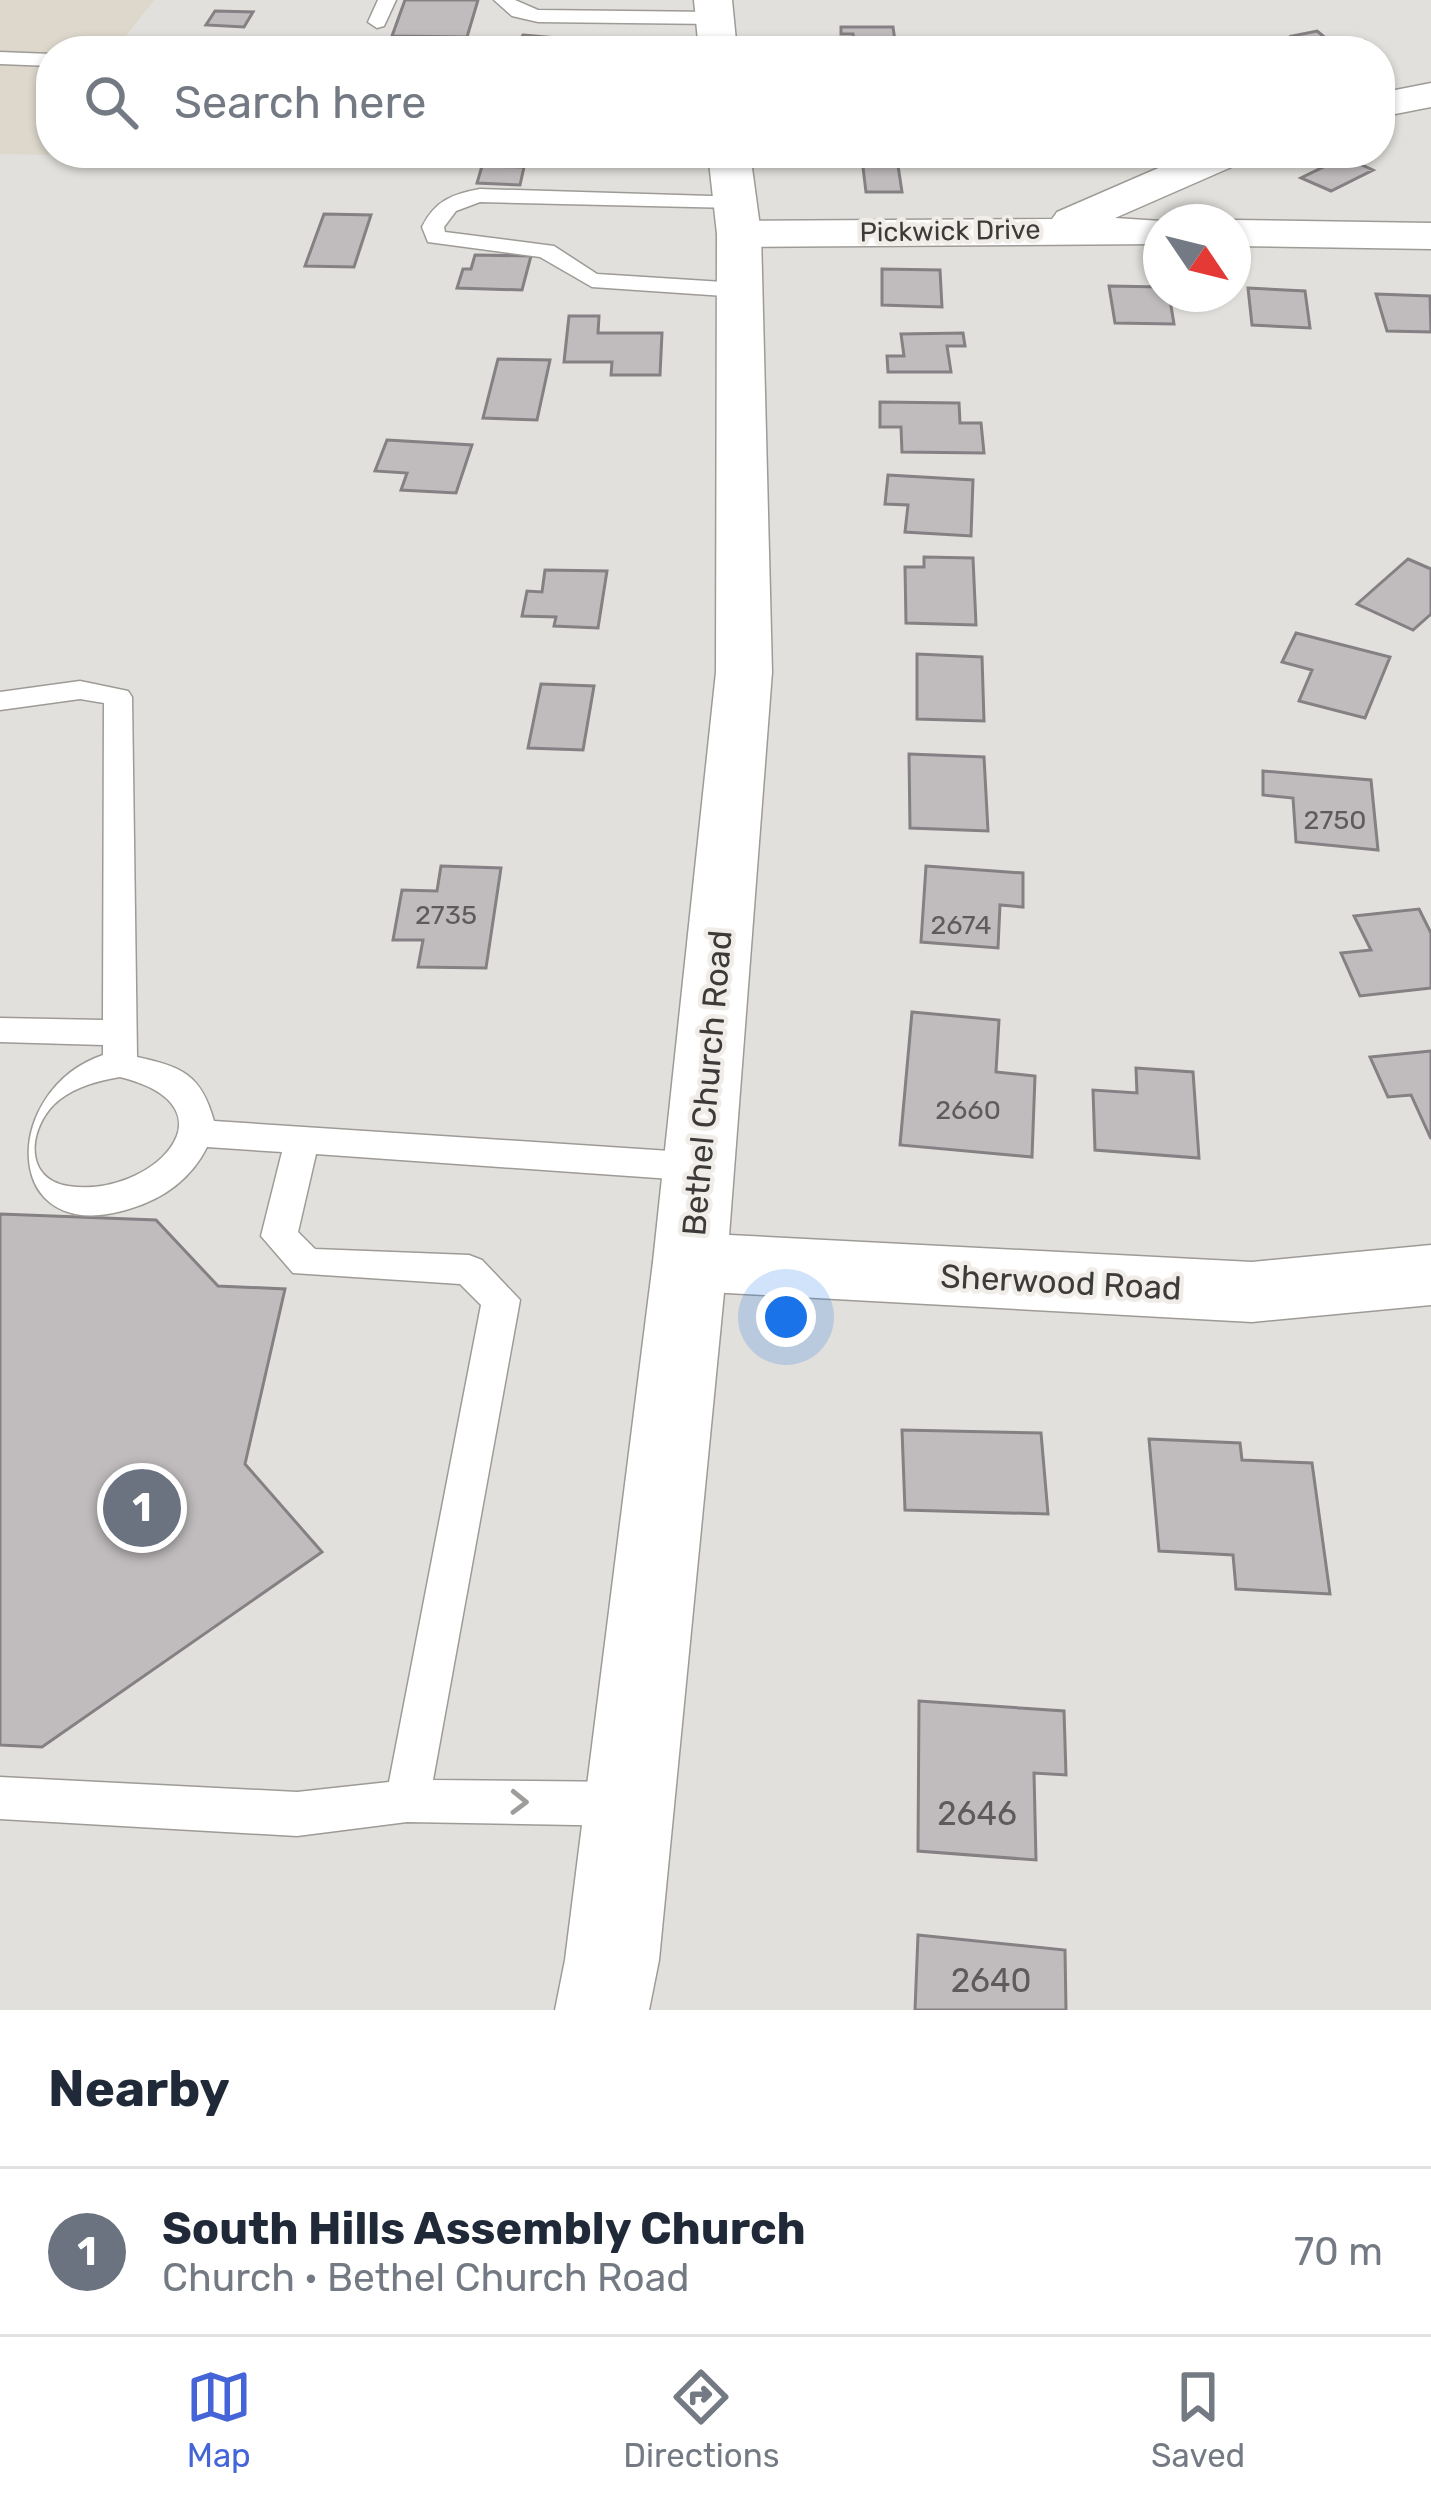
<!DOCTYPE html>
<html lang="en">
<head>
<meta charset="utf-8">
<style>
	:root { --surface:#fff; --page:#f6f6f7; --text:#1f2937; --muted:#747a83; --line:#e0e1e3; --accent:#4464d7 }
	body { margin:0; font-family:Rubik,sans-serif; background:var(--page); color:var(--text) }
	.compass { position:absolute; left:1143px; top:204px; width:108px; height:108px; border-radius:50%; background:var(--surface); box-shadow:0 3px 9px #0004; rotate:125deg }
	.you { position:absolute; left:786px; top:1317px; width:42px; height:42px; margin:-30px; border:9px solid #fff; border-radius:50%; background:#1a73e8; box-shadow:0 0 0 18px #1a73e833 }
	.badge { display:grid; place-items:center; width:78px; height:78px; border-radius:50%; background:var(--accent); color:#fff; font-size:39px; font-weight:700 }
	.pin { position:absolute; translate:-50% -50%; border:6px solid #fff; box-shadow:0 3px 12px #0006 }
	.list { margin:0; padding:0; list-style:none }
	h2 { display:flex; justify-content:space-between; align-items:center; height:156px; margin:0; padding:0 48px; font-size:51px }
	h2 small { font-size:39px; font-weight:400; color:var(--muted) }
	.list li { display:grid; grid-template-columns:78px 1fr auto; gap:36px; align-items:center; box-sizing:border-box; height:168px; padding:0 48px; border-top:3px solid var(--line) }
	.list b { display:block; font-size:45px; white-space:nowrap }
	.list p { margin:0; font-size:39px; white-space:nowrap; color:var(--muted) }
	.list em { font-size:39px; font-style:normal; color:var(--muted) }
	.icon { flex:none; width:66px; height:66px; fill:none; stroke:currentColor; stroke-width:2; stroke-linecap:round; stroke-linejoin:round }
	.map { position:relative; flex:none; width:1431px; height:2010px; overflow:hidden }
	.search { position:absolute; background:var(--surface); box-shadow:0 3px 9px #0004; left:36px; right:36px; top:36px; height:132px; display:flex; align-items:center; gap:30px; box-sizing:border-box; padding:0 42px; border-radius:48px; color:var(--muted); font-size:45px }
	.sheet { height:324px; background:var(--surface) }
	nav { display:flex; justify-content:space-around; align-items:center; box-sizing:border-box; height:168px; border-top:3px solid var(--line); background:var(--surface); font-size:33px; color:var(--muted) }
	nav a { display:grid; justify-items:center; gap:6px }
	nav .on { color:var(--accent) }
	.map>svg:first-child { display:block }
	.built { fill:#ddd7cc }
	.building { fill:#c0bcbe; stroke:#858083; stroke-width:3 }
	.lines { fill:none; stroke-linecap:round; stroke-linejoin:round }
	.service-casing { stroke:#9e9b97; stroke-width:3 }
	.minor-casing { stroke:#9e9b97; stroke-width:3 }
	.tertiary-casing { stroke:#9e9b97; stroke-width:3 }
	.service { fill:#fff; fill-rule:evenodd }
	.minor { fill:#fff; fill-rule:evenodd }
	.tertiary { fill:#fff; fill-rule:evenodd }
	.oneway { stroke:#9e9d9c }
	.labels { text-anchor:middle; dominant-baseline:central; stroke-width:9; stroke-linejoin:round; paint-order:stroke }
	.far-street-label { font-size:27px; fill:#3c3b3a; stroke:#f0ede9 }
	.number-label { font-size:27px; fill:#5d5b5b }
	.street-label { font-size:33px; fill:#3c3b3a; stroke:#f0ede9 }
	.near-number-label { font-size:33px; fill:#5d5b5b }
</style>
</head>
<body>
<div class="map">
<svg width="1431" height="2010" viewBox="0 0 1431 2010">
	<rect width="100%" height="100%" fill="#e2e0dc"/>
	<path class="built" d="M0 0H154L123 40 258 51H51V153H688L689 165 0 154Z"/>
	<path class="building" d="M405 0H478L467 37 392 36Z
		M215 11 253 12 244 27 206 25Z
		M841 27H893L896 48H855L853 34H841Z
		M1317 31 1335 46 1365 41 1378 51H1311L1292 36Z
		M523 35 570 39 563 51H493L498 42 518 43Z
		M1344 157 1373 170 1331 191 1301 178Z
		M862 159H897L902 192H866Z
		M482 166 524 167 520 185 477 183Z
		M324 214 371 215 354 267 305 266Z
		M475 255 531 256 522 290 457 288 463 269H471Z
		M882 269 940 270 942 307 882 305Z
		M1109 286 1161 287V294H1169L1174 324 1115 323Z
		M1248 288 1305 291 1310 328 1252 325Z
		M1376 294 1430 296 1431 332 1387 331Z
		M569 316H599L598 333H662L660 375H611L612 362H564Z
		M963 333 965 346H947L951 372H888L887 356H904L901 334Z
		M498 359 550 360 537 420 483 418Z
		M880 402 959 403 960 423H981L984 453 902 452 901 427H880Z
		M387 440 472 445 456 493 401 490 407 473 375 471Z
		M888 475 973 480 971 536 905 532 908 505 885 504Z
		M924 557 973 558 976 625 906 623 905 567H924Z
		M1408 559 1431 569V614L1413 630 1357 604Z
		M545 570 607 571 598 628 554 626 556 617 522 616 527 591 542 592Z
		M1296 633 1390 657 1365 718 1299 701 1312 670 1282 662Z
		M917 654 982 657 984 721 917 719Z
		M541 684 594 686 583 750 528 748Z
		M909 754 984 757 988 831 910 828Z
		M1263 771 1371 780 1378 850 1296 842 1293 798 1263 795Z
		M441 866 501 868 486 968 418 967 423 940H393L402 890 437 891Z
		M926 866 1023 873V907L1000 905 998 948 921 942Z
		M1419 909 1431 933V988L1360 996 1341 953 1371 950 1354 916Z
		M912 1012 999 1020 996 1072 1035 1076 1032 1157 900 1145Z
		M1431 1051V1139L1411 1095 1388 1097 1370 1057Z
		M1136 1068 1193 1072 1199 1158 1095 1150 1093 1090 1137 1093Z
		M0 1214 156 1220 218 1286 285 1289 245 1464 322 1552 42 1747 0 1745Z
		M902 1430 1041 1433 1048 1514 905 1510Z
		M1149 1439 1240 1443 1242 1460 1312 1463 1330 1594 1236 1589 1233 1555 1159 1551Z
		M919 1701 1064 1711 1066 1775 1034 1773 1036 1860 918 1851Z
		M918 1935 1065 1950 1066 2010H915Z"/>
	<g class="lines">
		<defs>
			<path id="service" d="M378 0H396L384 26 377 28 368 22Z
				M494 0H515L538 10 715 12 724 18 715 24 538 22 512 16Z
				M0 52 51 54V66L0 64Z
				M480 189 743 197V207L735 208 480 202 456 211 444 227 445 232 554 246 597 274 739 283 750 290 739 297 592 287 540 257 428 242 422 227C435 201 452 194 480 189Z
				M80 681 128 691 132 697 137 1057C182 1067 201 1074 214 1121L700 1153 712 1157 718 1167 712 1177 700 1181 316 1154 298 1232 315 1249 469 1255 482 1260 520 1300 433 1780 628 1782 644 1789 650 1804 644 1819 628 1826 407 1822 297 1836 0 1819V1777L297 1792 389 1782 481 1305 460 1284 293 1273 261 1236 282 1152 207 1147C191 1179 163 1199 129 1209 0 1249 0 1090 103 1055V1045L0 1042V1018L103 1020 104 703 80 699 0 710V692ZM120 1077C242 1107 150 1199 68 1186 20 1178 30 1123 59 1100 77 1086 98 1081 120 1077Z"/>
			<path id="minor" d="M1431 83V107L1380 117V93Z
				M1193 153H1249L1243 162 1115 218 1177 222H1161V244L739 247 723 243 717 234 723 225 739 221 1052 219 1057 212Z
				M1233 220 1431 223V249L1233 246V222H1224Z
				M690 1233 1252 1262 1431 1245V1305L1252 1322 690 1291 664 1283 653 1262 664 1241Z"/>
			<path id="tertiary" d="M694 0H732L737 51H699Z
				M708 153H750L761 234 772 672 727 1262 659 1960 649 2010H555L565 1960 653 1262 716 672 717 234Z"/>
		</defs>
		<use href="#service" class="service-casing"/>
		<use href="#minor" class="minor-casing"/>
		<use href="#tertiary" class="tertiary-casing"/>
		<use href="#service" class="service"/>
		<use href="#minor" class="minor"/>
		<use href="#tertiary" class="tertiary"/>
	</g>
	<defs><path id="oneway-chevron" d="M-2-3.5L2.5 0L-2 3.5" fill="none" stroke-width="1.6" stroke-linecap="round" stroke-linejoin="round" transform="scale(3)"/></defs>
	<use class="oneway" href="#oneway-chevron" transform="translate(519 1802) rotate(1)"/>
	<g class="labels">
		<g class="far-street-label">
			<text transform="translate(950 231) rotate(-1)">Pickwick Drive</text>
		</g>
		<g class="number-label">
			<text x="1335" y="820">2750</text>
			<text x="446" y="915">2735</text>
			<text x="961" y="925">2674</text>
			<text x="968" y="1110">2660</text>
		</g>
		<g class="street-label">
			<text transform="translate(707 1083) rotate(-85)">Bethel Church Road</text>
			<text transform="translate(1061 1282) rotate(3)">Sherwood Road</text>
		</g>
		<g class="near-number-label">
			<text x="977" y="1813">2646</text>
			<text x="991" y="1980">2640</text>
		</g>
	</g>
</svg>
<svg class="compass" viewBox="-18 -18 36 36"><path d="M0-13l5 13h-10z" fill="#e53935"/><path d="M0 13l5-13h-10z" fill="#747a83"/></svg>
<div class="you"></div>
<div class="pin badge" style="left:142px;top:1508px;background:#6b7280">1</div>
<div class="search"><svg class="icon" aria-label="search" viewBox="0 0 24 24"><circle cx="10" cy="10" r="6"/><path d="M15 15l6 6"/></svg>Search here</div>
</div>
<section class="sheet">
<h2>Nearby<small></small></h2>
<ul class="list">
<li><span class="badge" style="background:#6b7280">1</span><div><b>South Hills Assembly Church</b><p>Church · Bethel Church Road</p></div><em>70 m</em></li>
</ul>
</section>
<nav>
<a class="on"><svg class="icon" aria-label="map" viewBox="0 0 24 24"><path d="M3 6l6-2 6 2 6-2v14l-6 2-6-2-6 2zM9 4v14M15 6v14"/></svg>Map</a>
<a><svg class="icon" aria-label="directions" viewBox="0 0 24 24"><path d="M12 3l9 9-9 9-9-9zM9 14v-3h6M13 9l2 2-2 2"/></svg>Directions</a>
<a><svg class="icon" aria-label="saved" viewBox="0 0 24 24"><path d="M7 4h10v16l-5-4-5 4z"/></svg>Saved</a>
</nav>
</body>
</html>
